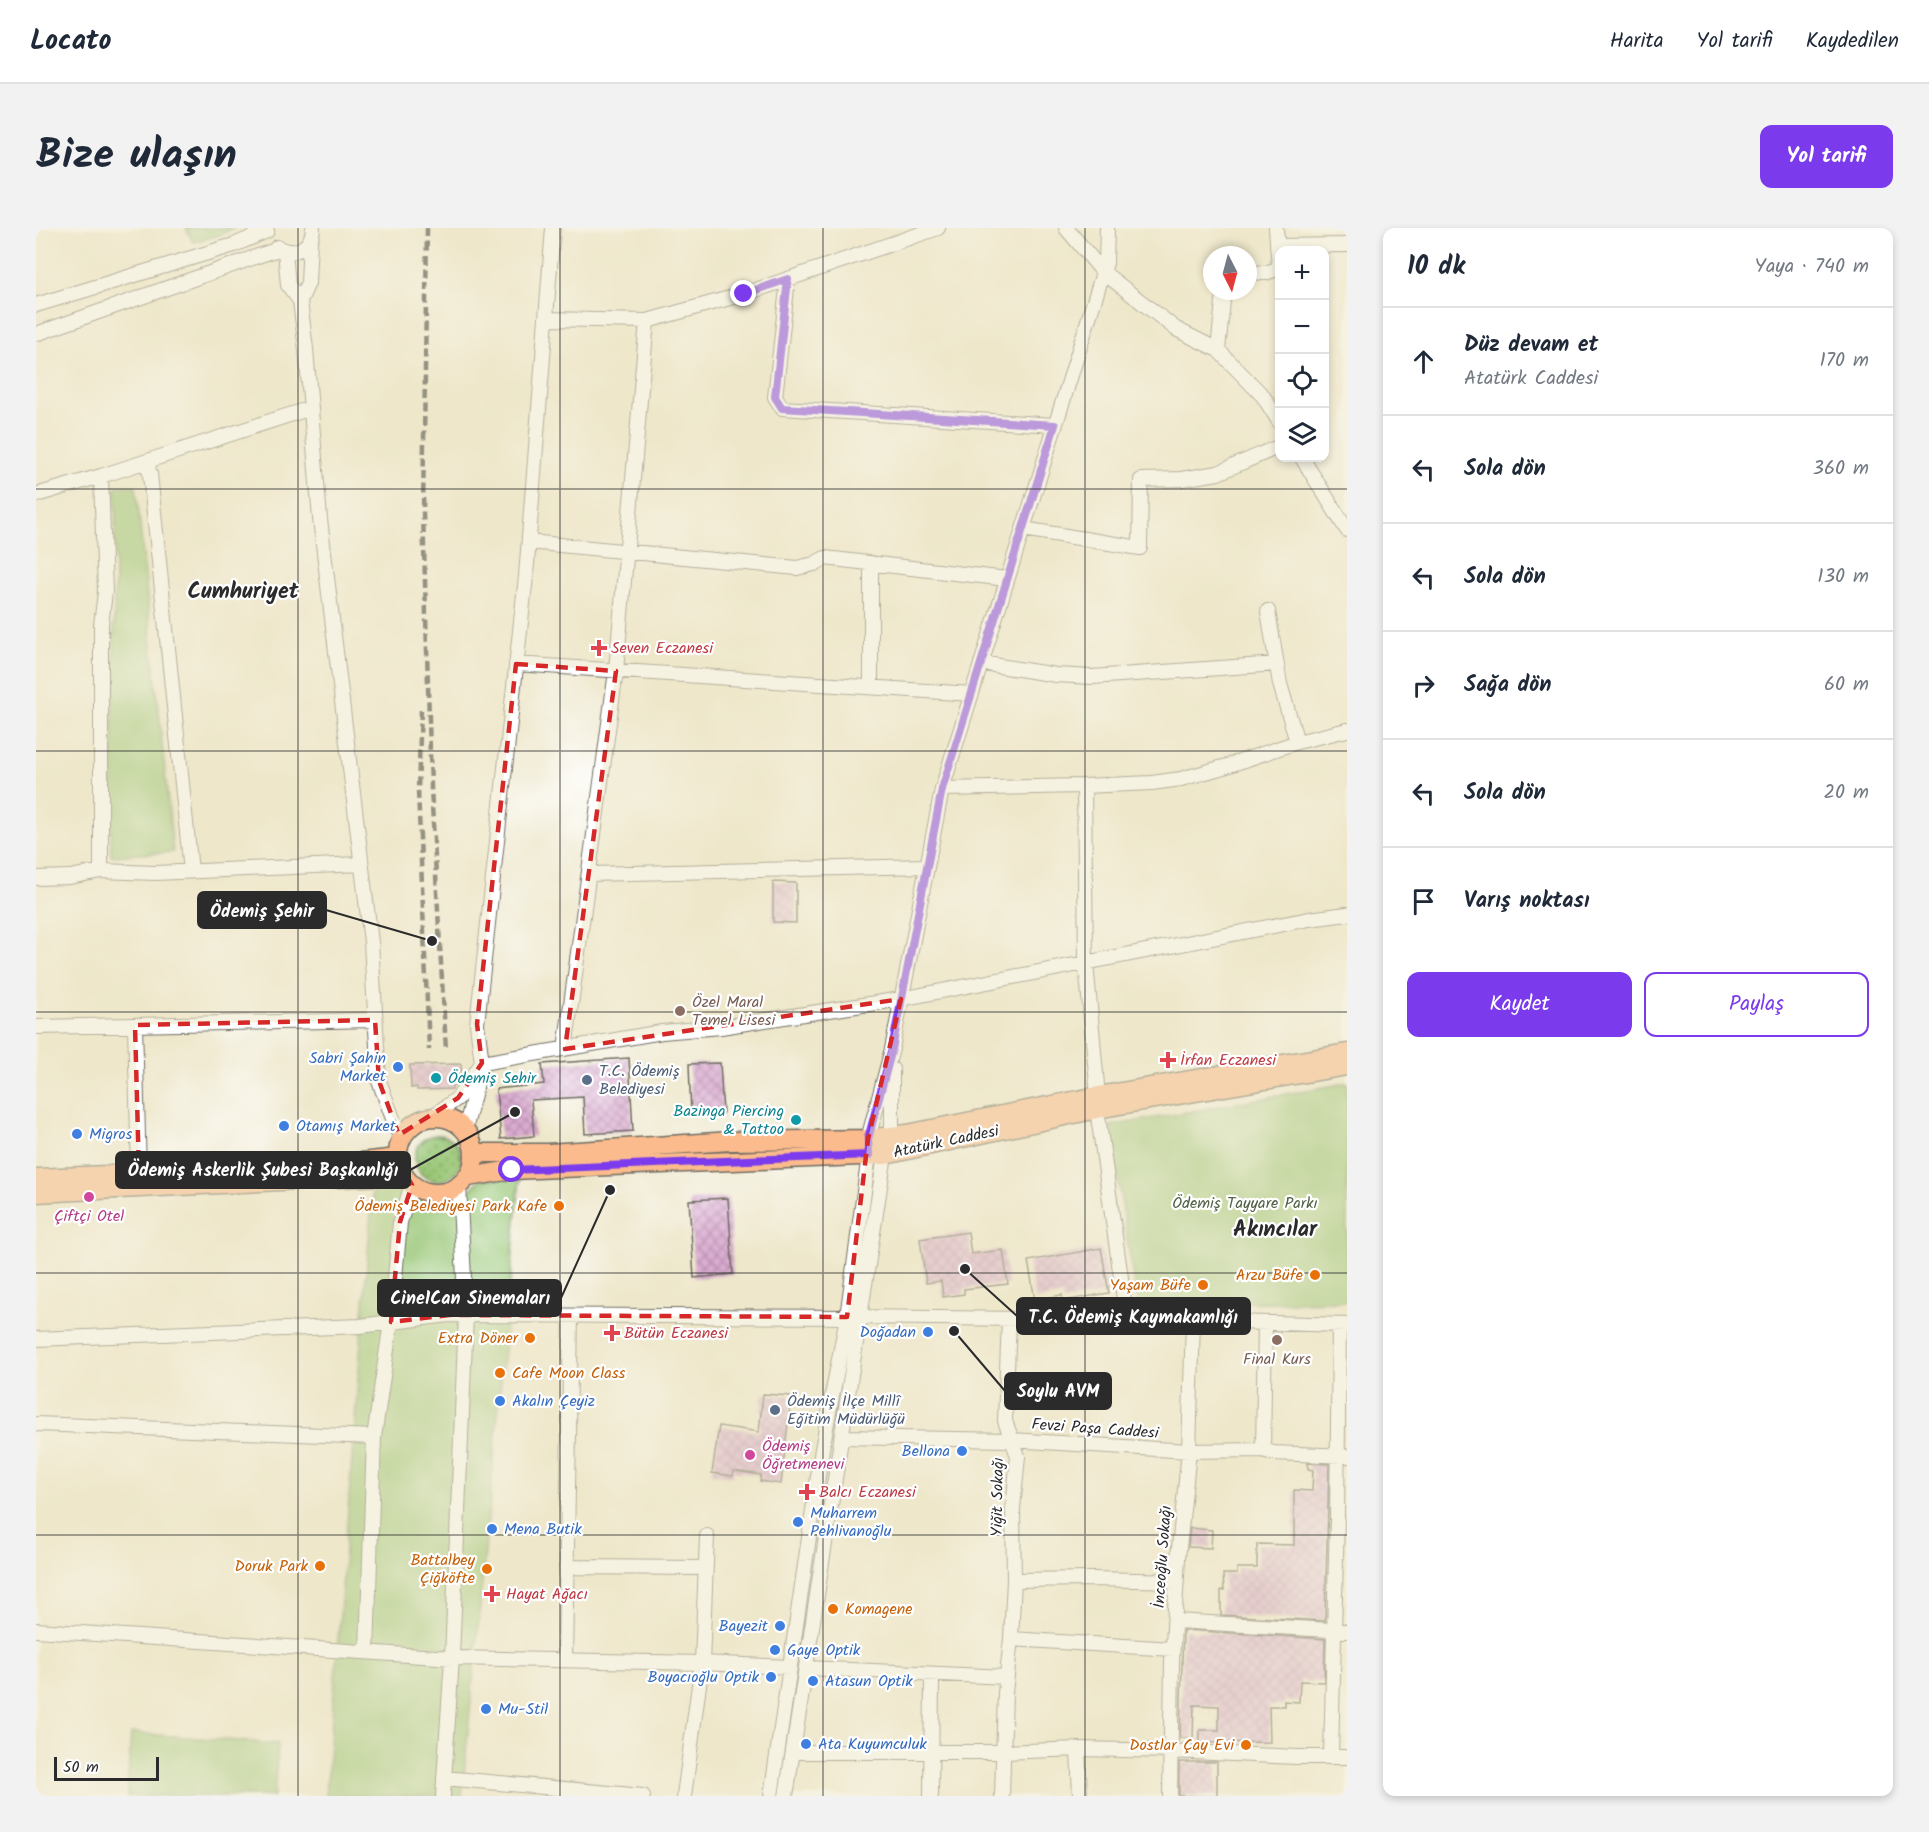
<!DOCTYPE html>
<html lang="tr">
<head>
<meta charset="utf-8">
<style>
	:root { --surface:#fff; --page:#f2f2f3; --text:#1f2937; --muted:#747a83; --line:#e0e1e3; --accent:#7c3aed }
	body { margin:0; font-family:Kalam,sans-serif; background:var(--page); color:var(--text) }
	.controls { position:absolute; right:18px; top:18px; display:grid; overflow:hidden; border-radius:12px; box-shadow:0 3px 9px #0003 }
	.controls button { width:54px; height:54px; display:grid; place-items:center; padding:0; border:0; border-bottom:2px solid var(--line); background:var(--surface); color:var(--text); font:30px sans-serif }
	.compass { position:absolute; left:1167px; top:18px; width:54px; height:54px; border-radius:50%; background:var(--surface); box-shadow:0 3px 9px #0003; rotate:174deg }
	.scale { position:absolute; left:18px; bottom:15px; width:105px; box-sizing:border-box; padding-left:6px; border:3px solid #2b2b2b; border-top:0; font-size:16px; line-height:21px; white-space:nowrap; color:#2b2b2b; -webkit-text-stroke:4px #fff; paint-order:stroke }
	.stop { position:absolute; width:18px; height:18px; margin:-14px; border:4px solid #7c3aed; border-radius:50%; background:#fff }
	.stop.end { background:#7c3aed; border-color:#fff; box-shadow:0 2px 6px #0008 }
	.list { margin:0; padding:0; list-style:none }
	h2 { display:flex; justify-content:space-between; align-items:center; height:78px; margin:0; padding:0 24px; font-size:26px }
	h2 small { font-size:20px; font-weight:400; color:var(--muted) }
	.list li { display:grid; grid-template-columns:39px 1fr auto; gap:18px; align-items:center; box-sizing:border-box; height:108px; padding:0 24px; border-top:2px solid var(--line) }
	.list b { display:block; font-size:22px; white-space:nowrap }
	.list p { margin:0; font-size:20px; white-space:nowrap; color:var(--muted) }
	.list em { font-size:20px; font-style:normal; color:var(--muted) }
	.actions { display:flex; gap:12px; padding:18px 24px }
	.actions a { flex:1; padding:14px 0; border:2px solid var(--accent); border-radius:12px; text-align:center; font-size:21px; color:var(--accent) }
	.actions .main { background:var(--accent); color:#fff }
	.icon { flex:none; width:33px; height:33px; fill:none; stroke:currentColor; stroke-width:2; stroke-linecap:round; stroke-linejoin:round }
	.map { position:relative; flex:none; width:1311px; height:1568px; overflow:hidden; border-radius:12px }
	header { display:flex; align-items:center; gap:36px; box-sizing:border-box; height:84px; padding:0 30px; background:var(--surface); border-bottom:2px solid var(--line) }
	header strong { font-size:28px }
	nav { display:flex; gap:33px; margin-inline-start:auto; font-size:21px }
	.intro { display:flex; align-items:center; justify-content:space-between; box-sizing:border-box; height:144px; padding:0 36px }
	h1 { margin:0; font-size:42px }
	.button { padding:15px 27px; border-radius:12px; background:var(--accent); color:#fff; font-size:21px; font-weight:700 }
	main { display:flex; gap:36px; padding:0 36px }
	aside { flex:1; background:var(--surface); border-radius:12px; box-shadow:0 3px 9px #0003 }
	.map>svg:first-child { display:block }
	.grass { fill:url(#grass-dots); stroke:#627850; stroke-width:1.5 }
	.park { fill:#98c674; stroke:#627850; stroke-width:1.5 }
	.building { fill:url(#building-cross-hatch) }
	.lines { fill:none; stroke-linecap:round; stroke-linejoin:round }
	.minor-casing { stroke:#6f6d63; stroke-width:16 }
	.major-casing { stroke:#6f6d63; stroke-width:21 }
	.minor { stroke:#fff; stroke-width:14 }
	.major { stroke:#fbbb8d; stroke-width:18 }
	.rail { stroke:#2b2b2b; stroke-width:4.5; stroke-dasharray:9 4.5; stroke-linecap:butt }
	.route { stroke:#7c3aed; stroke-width:8 }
	.marked { fill:none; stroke:#d62828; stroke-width:4.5; stroke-dasharray:12 8; stroke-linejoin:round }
	.grid { fill:none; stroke:#2b2b2b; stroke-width:1.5; stroke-opacity:0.55 }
	.health-dot { fill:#e0444e; stroke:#fff; stroke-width:2 }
	.education-dot { fill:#8d6e63; stroke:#fff; stroke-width:2 }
	.shop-dot { fill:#3f7fe0; stroke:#fff; stroke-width:2 }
	.culture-dot { fill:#0f9aa8; stroke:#fff; stroke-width:2 }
	.service-dot { fill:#5c6f8a; stroke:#fff; stroke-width:2 }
	.hotel-dot { fill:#d1479c; stroke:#fff; stroke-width:2 }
	.food-dot { fill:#e8710a; stroke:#fff; stroke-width:2 }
	.labels { text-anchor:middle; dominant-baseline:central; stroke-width:4.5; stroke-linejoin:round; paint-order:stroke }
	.health-label { font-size:16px; fill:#be3a42; stroke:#fff; text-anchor:start }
	.education-label { font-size:16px; fill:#785e54; stroke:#fff; text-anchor:start }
	.shop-label { font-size:16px; fill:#366cbe; stroke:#fff; text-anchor:start }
	.service-label { font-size:16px; fill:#4e5e75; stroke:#fff; text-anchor:start }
	.culture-label { font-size:16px; fill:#0d838f; stroke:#fff; text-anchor:start }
	.street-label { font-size:16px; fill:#2b2b2b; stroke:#fff }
	.park-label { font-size:16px; fill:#516145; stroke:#fff }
	.food-label { font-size:16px; fill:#c56008; stroke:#fff; text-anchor:end }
	.hotel-label { font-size:16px; fill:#b23c85; stroke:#fff }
	.district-label { font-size:22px; font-weight:bold; fill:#2b2b2b; stroke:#fff }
	.leader { fill:none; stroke:#2b2b2b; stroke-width:2 }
	.callout-dot { fill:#2b2b2b; stroke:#fff; stroke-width:2 }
	.callout { fill:#2b2b2b; stroke:#2b2b2b; stroke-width:2 }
	.callout-label { font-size:18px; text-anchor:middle; font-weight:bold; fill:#fff }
</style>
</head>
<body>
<header>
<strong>Locato</strong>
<nav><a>Harita</a><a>Yol tarifi</a><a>Kaydedilen</a></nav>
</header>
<div class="intro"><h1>Bize ulaşın</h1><a class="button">Yol tarifi</a></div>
<main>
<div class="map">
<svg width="1311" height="1568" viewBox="0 0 1311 1568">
	<defs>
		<pattern id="grass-dots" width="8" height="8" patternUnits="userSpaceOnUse" patternTransform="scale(1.5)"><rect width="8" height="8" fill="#98c674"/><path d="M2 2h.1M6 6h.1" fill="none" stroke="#7ca15f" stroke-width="1.8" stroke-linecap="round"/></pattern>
		<pattern id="building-cross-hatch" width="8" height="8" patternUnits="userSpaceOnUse" patternTransform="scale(1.5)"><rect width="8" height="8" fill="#dbacd1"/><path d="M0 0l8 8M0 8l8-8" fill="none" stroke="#b28caa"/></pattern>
	</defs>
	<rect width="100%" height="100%" fill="#fff"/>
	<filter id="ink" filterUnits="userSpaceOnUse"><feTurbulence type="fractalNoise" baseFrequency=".0167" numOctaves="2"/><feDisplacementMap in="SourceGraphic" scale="12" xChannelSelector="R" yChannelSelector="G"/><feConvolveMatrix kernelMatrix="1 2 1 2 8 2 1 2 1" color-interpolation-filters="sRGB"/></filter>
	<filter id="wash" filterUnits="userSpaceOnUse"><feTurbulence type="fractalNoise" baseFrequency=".008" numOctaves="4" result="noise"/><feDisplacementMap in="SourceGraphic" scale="24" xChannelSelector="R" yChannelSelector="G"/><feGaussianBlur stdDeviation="1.35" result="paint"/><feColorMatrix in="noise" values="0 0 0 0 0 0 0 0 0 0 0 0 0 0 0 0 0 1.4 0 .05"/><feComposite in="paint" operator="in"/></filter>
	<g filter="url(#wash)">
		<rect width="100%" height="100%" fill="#eee7cb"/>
		<path class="grass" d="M379 930a23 23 0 1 1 46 0a23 23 0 1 1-46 0Z"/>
		<path class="park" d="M150 0H197L187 6 157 14Z
			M80 258H100L137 624 75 628Z
			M1311 855V1073L1101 1076 1074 898Z
			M484 950 426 1568H290L337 958 362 960 393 977 414 975 431 965 445 951Z
			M95 1505 242 1516 238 1568H91Z"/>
		<g id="blocks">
			<path class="building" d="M737 654 760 655V695L737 694Z
				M593 830 597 903 549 906 547 869 495 872 498 908 465 911 460 861 508 856 506 836Z
				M684 835 687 886 655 887 653 836Z
				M425 836 426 849 419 858H416V861L381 862V859L375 860 374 837Z
				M692 970 697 1046 658 1050 653 972Z
				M932 1004 935 1026 967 1022 972 1056 928 1061V1066L907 1069 905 1053 890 1055 884 1011Z
				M1065 1020 1073 1065 1027 1073 1026 1067 999 1072 992 1033Z
				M727 1166 755 1168 745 1256 724 1253 725 1247 698 1243 697 1248 676 1245 683 1198 723 1204Z
				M1272 1235 1293 1236 1289 1393 1185 1387V1362H1188L1187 1346H1201V1340H1221V1316L1258 1317V1262L1276 1263 1277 1242 1272 1241Z
				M1154 1300 1176 1302 1175 1320 1152 1319Z
				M1147 1402 1289 1411 1288 1454 1264 1453 1263 1474 1248 1473V1478H1233L1234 1514 1164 1515V1502H1183V1478L1158 1477 1157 1510H1144Z
				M1143 1534H1181V1568H1143Z"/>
		</g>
	</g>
	<g filter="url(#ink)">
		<use href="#blocks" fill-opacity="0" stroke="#6f6d63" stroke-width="1.5"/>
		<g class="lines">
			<defs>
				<path id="minor" d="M1030 0 1067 44 1140 101 1182 122 1227 168 1244 195
					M1241 18 1311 17
					M241 19C258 29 276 20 277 0
					M249 23 252 57 264 73 270 121 284 291 335 714 343 853 365 912
					M1212 44 1230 45 1243 40 1240 0
					M752 51 739 169 746 180 1019 197
					M264 73 272 55 274 13
					M0 77 198 17 231 3
					M510 91 611 93 708 66 902 0
					M0 106 242 21
					M1182 122 1188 63
					M1266 230 1311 302
					M111 234 114 246 155 643
					M0 267 65 248 275 180
					M987 301 1104 320 1105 252 1145 251 1182 245 1244 218
					M493 314 761 340 778 336 789 330 971 351
					M835 335V459
					M1232 383 1244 456 1261 514
					M945 435 1020 447 1056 449 1241 436
					M480 436 936 466
					M1048 558 1050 735 1062 868
					M906 561 1048 558 1116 555 1145 551 1191 538 1261 514 1311 502
					M65 643V397L69 364 65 248
					M553 646 891 638
					M0 650 34 649 65 643 119 645 325 636
					M99 797 103 945
					M0 799 339 792
					M529 821 580 443 611 93
					M1061 881 1091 1092
					M394 890 422 870 446 835 626 804 685 799 865 771 1273 691 1311 686
					M429 902 446 835 441 796 490 348 517 0
					M0 1111 324 1098 413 1087 811 1089 1157 1093 1311 1097
					M0 1196 338 1209
					M805 1209 976 1212 1153 1223 1227 1222 1237 1225 1311 1228
					M1227 1222 1229 1095
					M530 1339 670 1340
					M978 1352 1057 1351 1141 1353
					M1139 1393 1311 1403
					M0 1402 416 1430 666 1435 754 1439
					M975 1411 1137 1421
					M331 1424 338 1209 355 1094 364 994 376 957
					M529 1431 535 1088
					M770 1440 971 1449
					M1042 1521 1044 1568
					M757 1524H967L1042 1521 1135 1523 1261 1529H1311
					M1295 1528 1301 1288 1303 1097
					M408 1550 607 1568
					M407 1568 416 1430 430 1087 423 958
					M648 1568 666 1435 671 1308
					M735 1568 786 1221 811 1089 833 927 832 911 856 821 906 561 1070 35 1071 0
					M750 1568 849 927 856 908V841
					M895 1568 896 1446
					M966 1568 969 1465 975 1411 978 1352 977 1281 982 1228 969 1193 973 1091
					M1134 1568 1136 1433 1142 1330 1153 1223 1157 1093"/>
				<path id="major" d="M362 927a38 38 0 1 1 76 0a38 38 0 1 1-76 0Z
					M438 925H512L695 913 832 911 871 906 1062 868 1311 825
					M432 949 476 942 849 927 1061 881 1311 838
					M0 950 287 938 362 930
					M0 965 367 947"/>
			</defs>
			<use href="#minor" class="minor-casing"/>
			<use href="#major" class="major-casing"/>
			<use href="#minor" class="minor"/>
			<use href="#major" class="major"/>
			<path class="rail" d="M391 0 387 284 395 560 410 822
				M385 482 382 562 393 822"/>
		</g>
	</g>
	<g class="lines" filter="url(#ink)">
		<path class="route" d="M476 942 833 927 832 911 856 821 906 561 1019 197 746 180 739 169 752 51 708 66"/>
	</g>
	<path d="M0 0H1311V1568H0ZM480 436 580 443 529 821 865 771 832 911 811 1089 413 1087 355 1094 364 994 376 957 360 930 103 945 99 797 339 792 343 853 363 907 422 870 446 835 441 796Z" fill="#eee7cb" fill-opacity=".55" fill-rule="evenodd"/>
	<path class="marked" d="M480 436 580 443 529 821 865 771 832 911 811 1089 413 1087 355 1094 364 994 376 957 360 930 103 945 99 797 339 792 343 853 363 907 422 870 446 835 441 796Z"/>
	<path class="grid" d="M262 0V1568M524 0V1568M787 0V1568M1049 0V1568M0 261H1311M0 523H1311M0 784H1311M0 1045H1311M0 1307H1311"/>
	<g class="health-dot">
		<path d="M560 411h6v6h6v6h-6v6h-6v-6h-6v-6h6z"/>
		<path d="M1129 823h6v6h6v6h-6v6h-6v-6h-6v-6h6z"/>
		<path d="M573 1096h6v6h6v6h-6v6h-6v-6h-6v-6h6z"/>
		<path d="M768 1255h6v6h6v6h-6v6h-6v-6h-6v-6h6z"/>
		<path d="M453 1357h6v6h6v6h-6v6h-6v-6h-6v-6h6z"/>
	</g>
	<g class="education-dot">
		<circle cx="644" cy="783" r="6"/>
		<circle cx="1241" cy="1112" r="6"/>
	</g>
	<g class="shop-dot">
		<circle cx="362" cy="839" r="6"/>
		<circle cx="248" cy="898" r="6"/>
		<circle cx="41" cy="906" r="6"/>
		<circle cx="892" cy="1104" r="6"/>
		<circle cx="464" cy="1173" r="6"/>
		<circle cx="926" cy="1223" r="6"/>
		<circle cx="762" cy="1294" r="6"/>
		<circle cx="456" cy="1301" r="6"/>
		<circle cx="744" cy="1398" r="6"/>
		<circle cx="739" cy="1422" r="6"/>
		<circle cx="735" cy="1449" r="6"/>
		<circle cx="777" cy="1453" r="6"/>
		<circle cx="450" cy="1481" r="6"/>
		<circle cx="770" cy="1516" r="6"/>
	</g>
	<g class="culture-dot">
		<circle cx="400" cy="850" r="6"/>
		<circle cx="760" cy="892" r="6"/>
	</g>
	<g class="service-dot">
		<circle cx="551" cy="852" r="6"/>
		<circle cx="739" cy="1182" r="6"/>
	</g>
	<g class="hotel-dot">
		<circle cx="53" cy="969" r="6"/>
		<circle cx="714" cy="1227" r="6"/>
	</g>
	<g class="food-dot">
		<circle cx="523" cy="978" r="6"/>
		<circle cx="1279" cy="1047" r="6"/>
		<circle cx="1167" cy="1057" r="6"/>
		<circle cx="494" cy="1110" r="6"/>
		<circle cx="464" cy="1145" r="6"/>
		<circle cx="284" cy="1338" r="6"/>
		<circle cx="451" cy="1341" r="6"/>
		<circle cx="797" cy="1381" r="6"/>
		<circle cx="1210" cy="1517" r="6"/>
	</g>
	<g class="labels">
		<g class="health-label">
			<text x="575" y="420">Seven Eczanesi</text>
			<text x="1144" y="832">İrfan Eczanesi</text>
			<text x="588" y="1105">Bütün Eczanesi</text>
			<text x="783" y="1264">Balcı Eczanesi</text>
			<text x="470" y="1366">Hayat Ağacı</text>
		</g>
		<g class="education-label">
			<text x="656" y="774">Özel Maral<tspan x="656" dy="18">Temel Lisesi</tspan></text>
			<text x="1241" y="1131" text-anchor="middle">Final Kurs</text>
		</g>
		<g class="shop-label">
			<text x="350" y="830" text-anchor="end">Sabri Şahin<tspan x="350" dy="18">Market</tspan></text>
			<text x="260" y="898">Otamış Market</text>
			<text x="53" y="906">Migros</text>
			<text x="880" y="1104" text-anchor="end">Doğadan</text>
			<text x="476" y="1173">Akalın Çeyiz</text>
			<text x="914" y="1223" text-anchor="end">Bellona</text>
			<text x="774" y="1285">Muharrem<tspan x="774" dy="18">Pehlivanoğlu</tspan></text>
			<text x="468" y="1301">Mena Butik</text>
			<text x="732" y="1398" text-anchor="end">Bayezit</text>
			<text x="751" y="1422">Gaye Optik</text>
			<text x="723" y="1449" text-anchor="end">Boyacıoğlu Optik</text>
			<text x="789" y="1453">Atasun Optik</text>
			<text x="462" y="1481">Mu-Stil</text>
			<text x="782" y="1516">Ata Kuyumculuk</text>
		</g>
		<g class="service-label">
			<text x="563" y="843">T.C. Ödemiş<tspan x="563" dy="18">Belediyesi</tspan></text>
			<text x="751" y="1173">Ödemiş İlçe Millî<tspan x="751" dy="18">Eğitim Müdürlüğü</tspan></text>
		</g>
		<g class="culture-label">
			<text x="412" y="850">Ödemiş Sehir</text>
			<text x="748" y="883" text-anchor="end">Bazinga Piercing<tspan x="748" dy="18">&amp; Tattoo</tspan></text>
		</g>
		<g class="street-label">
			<text transform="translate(910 914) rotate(-12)">Atatürk Caddesi</text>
			<text transform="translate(1059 1201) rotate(4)">Fevzi Paşa Caddesi</text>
			<text transform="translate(962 1269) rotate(-89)">Yiğit Sokağı</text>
			<text transform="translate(1127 1329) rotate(-86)">İnceoğlu Sokağı</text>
		</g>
		<g class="park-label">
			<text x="1209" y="975">Ödemiş Tayyare Parkı</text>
		</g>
		<g class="food-label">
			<text x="511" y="978">Ödemiş Belediyesi Park Kafe</text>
			<text x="1267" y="1047">Arzu Büfe</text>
			<text x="1155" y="1057">Yaşam Büfe</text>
			<text x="482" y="1110">Extra Döner</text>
			<text x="476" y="1145" text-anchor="start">Cafe Moon Class</text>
			<text x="439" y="1332">Battalbey<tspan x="439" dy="18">Çiğköfte</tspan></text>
			<text x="272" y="1338">Doruk Park</text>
			<text x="809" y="1381" text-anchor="start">Komagene</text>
			<text x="1198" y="1517">Dostlar Çay Evi</text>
		</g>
		<g class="hotel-label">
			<text x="53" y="988">Çiftçi Otel</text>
			<text x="726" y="1218" text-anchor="start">Ödemiş<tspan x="726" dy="18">Öğretmenevi</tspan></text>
		</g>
		<g class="district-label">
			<text x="207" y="364">Cumhuriyet</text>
			<text x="1239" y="1002">Akıncılar</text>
		</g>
	</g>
	<path class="leader" d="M396 713L290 682M479 884L374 942M574 962L525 1070M929 1041L981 1088M918 1103L969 1163"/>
	<g class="callout-dot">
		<circle cx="396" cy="713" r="6"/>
		<circle cx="479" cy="884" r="6"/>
		<circle cx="574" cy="962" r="6"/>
		<circle cx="929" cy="1041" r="6"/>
		<circle cx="918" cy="1103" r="6"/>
	</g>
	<g class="callout">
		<rect x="162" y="664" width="128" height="36" rx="6"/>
		<rect x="80" y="924" width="294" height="36" rx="6"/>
		<rect x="342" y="1052" width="183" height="36" rx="6"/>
		<rect x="981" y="1070" width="233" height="36" rx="6"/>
		<rect x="969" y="1145" width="106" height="36" rx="6"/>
	</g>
	<g class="callout-label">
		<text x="226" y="689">Ödemiş Şehir</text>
		<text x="227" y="948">Ödemiş Askerlik Şubesi Başkanlığı</text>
		<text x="434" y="1076">Cine1Can Sinemaları</text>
		<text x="1097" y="1095">T.C. Ödemiş Kaymakamlığı</text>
		<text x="1022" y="1169">Soylu AVM</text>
	</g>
</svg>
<div class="controls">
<button>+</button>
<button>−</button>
<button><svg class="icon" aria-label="locate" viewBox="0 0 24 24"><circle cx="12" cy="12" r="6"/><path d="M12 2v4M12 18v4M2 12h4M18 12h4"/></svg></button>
<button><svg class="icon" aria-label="layers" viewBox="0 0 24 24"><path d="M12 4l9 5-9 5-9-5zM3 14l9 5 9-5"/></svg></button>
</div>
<svg class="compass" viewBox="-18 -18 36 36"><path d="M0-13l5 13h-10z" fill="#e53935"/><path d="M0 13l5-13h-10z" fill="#747a83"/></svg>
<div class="scale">50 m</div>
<div class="stop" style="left:476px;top:942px"></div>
<div class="stop end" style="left:708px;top:66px"></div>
</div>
<aside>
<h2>10 dk<small>Yaya · 740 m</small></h2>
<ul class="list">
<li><svg class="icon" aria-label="ahead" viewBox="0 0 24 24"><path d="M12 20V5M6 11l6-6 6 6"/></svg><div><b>Düz devam et</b><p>Atatürk Caddesi</p></div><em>170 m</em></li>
<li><svg class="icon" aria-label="left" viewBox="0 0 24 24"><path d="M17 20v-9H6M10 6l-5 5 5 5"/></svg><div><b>Sola dön</b></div><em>360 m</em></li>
<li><svg class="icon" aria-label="left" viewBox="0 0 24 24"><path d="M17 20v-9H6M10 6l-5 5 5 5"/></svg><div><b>Sola dön</b></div><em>130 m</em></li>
<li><svg class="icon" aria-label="right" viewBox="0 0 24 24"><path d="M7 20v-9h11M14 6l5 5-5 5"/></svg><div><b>Sağa dön</b></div><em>60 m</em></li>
<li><svg class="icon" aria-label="left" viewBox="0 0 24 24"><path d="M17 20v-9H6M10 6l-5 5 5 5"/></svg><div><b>Sola dön</b></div><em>20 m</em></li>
<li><svg class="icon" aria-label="arrive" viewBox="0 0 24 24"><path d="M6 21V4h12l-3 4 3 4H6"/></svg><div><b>Varış noktası</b></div></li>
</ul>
<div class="actions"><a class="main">Kaydet</a><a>Paylaş</a></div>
</aside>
</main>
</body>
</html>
